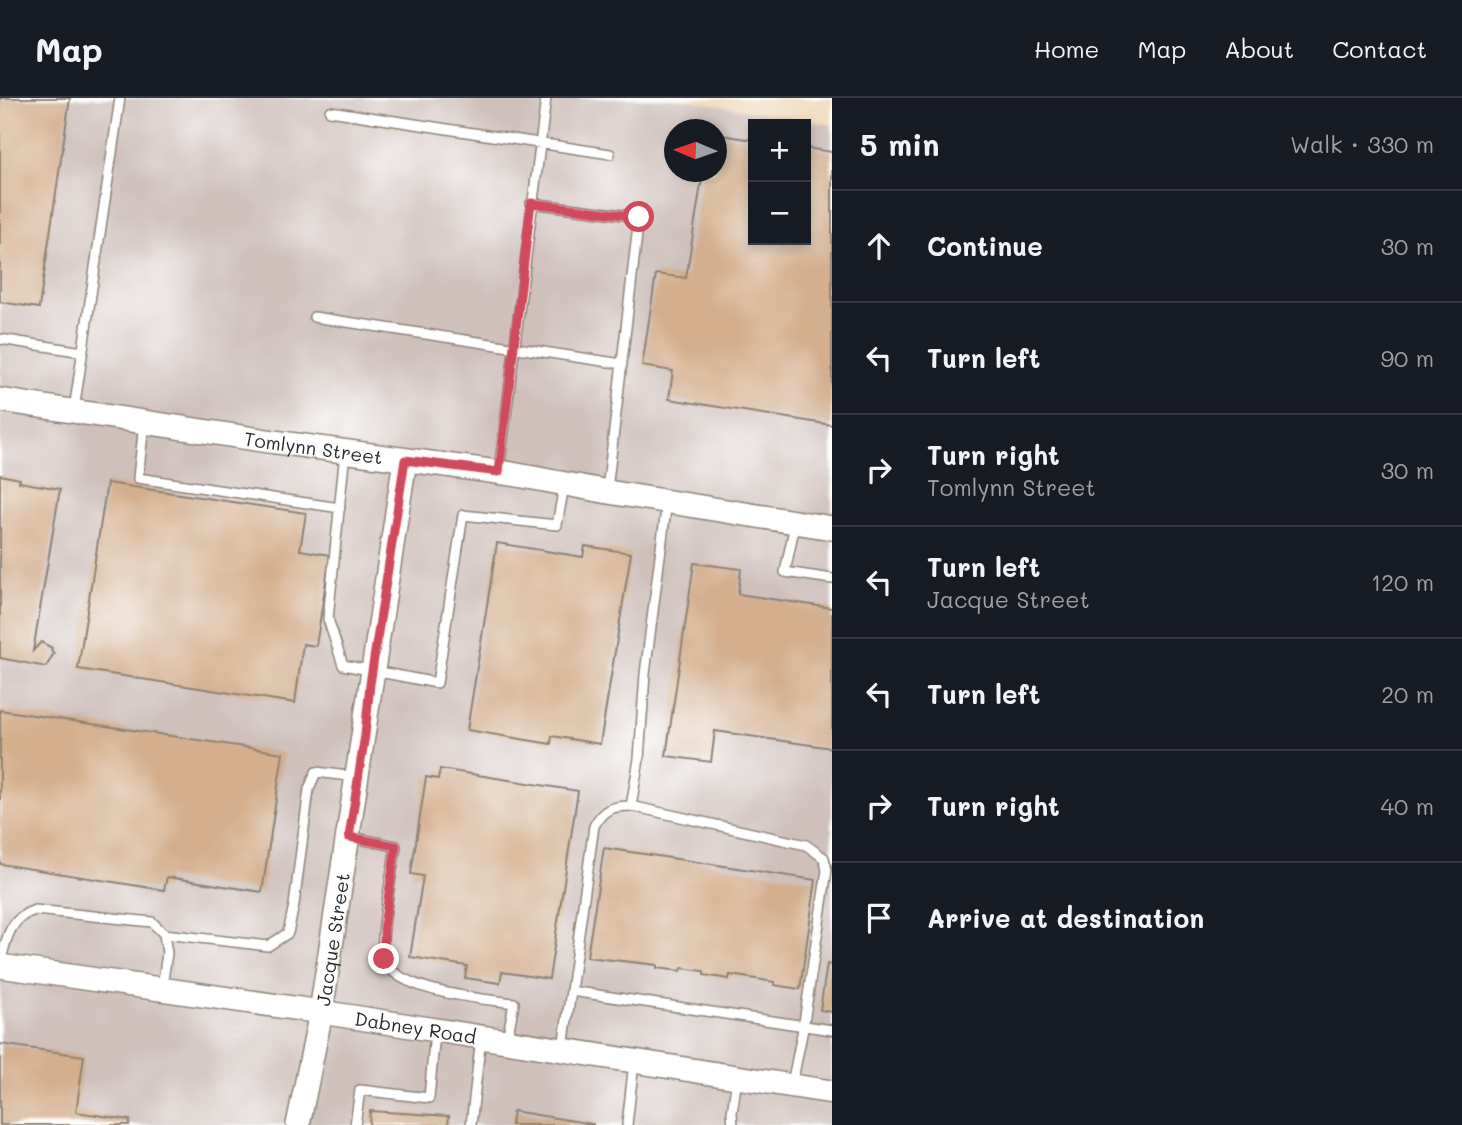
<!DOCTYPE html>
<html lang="en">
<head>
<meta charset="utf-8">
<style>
	:root { --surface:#171b24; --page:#20242c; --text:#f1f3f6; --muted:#9ea1a6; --line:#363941 }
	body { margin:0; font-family:Mali,sans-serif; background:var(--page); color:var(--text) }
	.controls { position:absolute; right:21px; top:21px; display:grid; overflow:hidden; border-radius:0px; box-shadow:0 4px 10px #0003 }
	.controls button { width:63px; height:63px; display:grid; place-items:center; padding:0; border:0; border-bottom:2px solid var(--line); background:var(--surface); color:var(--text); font:35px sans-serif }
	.compass { position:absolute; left:664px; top:21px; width:63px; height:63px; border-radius:50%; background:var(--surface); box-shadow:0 4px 10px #0003; rotate:272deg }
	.stop { position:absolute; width:21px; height:21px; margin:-16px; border:5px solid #d1495b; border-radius:50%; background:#fff }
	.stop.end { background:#d1495b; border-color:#fff; box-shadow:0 2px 7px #0008 }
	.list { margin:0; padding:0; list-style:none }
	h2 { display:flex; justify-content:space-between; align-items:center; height:91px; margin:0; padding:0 28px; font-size:30px }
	h2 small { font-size:23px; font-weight:400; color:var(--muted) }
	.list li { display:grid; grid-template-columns:46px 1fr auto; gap:21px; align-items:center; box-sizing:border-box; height:112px; padding:0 28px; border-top:2px solid var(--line) }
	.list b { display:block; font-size:26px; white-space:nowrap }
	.list p { margin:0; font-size:23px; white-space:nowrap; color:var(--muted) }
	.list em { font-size:23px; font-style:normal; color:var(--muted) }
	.icon { flex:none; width:38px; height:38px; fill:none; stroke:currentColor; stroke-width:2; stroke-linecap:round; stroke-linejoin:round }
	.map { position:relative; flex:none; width:832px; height:1027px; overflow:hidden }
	header { display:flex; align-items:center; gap:42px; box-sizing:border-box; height:98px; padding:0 35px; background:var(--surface); border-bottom:2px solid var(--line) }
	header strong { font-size:33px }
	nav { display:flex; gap:38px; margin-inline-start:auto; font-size:24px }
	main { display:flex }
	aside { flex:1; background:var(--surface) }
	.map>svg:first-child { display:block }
	.industrial { fill:#cfc0bb; fill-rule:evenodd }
	.building { fill:#d3af8d }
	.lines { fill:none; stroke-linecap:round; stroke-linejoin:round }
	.service-casing { stroke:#8e8374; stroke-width:12 }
	.tertiary-casing { stroke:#8e8374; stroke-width:26 }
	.service { stroke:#fff; stroke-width:9 }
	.tertiary { stroke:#fff; stroke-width:23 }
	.route { stroke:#d1495b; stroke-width:9 }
	.labels { text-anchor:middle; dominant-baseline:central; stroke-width:6; stroke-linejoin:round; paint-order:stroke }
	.street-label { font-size:19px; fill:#2b2b2b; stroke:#fff }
</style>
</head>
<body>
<header>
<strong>Map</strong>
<nav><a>Home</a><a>Map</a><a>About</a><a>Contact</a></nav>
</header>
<main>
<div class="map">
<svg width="832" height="1027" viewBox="0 0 832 1027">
	<rect width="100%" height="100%" fill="#fff"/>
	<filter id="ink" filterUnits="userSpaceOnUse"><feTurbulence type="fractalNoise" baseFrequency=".0143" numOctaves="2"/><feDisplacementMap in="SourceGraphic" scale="14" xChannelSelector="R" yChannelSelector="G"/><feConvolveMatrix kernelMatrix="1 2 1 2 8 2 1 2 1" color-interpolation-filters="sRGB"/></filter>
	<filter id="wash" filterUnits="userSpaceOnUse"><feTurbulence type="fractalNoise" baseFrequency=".00686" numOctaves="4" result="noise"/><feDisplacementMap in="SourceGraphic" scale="28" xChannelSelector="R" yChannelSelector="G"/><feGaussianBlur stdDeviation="1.57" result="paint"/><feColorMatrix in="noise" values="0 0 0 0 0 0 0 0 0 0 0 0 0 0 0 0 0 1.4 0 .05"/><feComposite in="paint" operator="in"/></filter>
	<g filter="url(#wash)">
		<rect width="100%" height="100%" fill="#f1dbbc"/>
		<path class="industrial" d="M0 0H676L832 27V1027H0ZM753 26H806V142H753ZM674 32H716V74H674Z"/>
		<g id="blocks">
			<path class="building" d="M0 0H70L39 210 0 204Z
				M716 36 753 42V142H806V50L832 54V327L669 301 673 273 642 268 656 176 686 180 703 74H716Z
				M0 377 20 381 19 384 60 391 33 553 41 544 52 550 51 553 54 555 46 569 0 560Z
				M107 385 306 415 300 452 330 457 316 548 303 546 295 605 78 571Z
				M497 445 583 459 585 448 631 455 600 646 552 638 551 646 467 632Z
				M694 465 741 471 738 496 832 510V650L715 633 711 664 666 658Z
				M0 612 283 655 262 794 167 779 164 792 0 766Z
				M440 671 578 693 549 881 502 874 500 885 465 880 467 868 410 859 423 778 411 776 426 679 438 681Z
				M604 750 816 782 800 891 774 887 775 884 730 877 729 881 704 877V873L682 870 681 873 657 870V867L587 859Z
				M827 866 832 867V914L820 912Z
				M0 946 84 958 76 1014 130 1022 129 1027H0Z
				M370 1013 449 1018 448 1027H369Z
				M513 1013 593 1026V1027H511Z"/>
		</g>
	</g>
	<g filter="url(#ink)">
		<use href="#blocks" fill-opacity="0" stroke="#8e8374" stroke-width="2"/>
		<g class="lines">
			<defs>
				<path id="service" d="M330 13 610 56
					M531 105 639 119 607 392
					M314 219 622 266
					M0 241 83 254
					M74 312 120 0
					M144 326 138 380 340 410
					M345 354 328 521 343 567 437 585 463 417 557 427 564 388
					M499 373 546 0
					M667 403 645 576 639 661 631 708 806 747 824 760 827 772 803 931 792 986
					M795 426 785 474 832 481
					M350 739 396 748C393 770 378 843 384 861 395 894 484 901 514 905L507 941
					M164 836 268 848 288 835 294 807 309 691 316 674 356 679
					M0 866C6 842 9 820 35 812L152 824 164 836 167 855 162 889
					M571 893 832 932
					M563 950 594 728C603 711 612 708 631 708
					M355 1027 360 992 429 1000 435 934
					M471 1027 481 939
					M627 1027 634 964
					M733 1027 732 1015 737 980"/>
				<g id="tertiary">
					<path id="s1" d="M0 302 268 343 512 376 614 395 832 430"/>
					<path id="s2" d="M0 868 321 914 832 994"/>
					<path id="s3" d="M298 1027 321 914 405 362"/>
				</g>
			</defs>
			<use href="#service" class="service-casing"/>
			<use href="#tertiary" class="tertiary-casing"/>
			<use href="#service" class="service"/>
			<use href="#tertiary" class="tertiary"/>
		</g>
	</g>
	<g class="lines" filter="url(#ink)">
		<path class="route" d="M384 861V828L396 748 349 739 365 637 370 586 405 362 499 374 531 105 639 119"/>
	</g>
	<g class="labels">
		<g class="street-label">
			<text stroke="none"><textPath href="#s1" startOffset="317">Tomlynn Street</textPath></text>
			<text stroke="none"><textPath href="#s3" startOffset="189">Jacque Street</textPath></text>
			<text stroke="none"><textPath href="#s2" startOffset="420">Dabney Road</textPath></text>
		</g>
	</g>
</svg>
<div class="controls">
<button>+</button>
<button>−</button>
</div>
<svg class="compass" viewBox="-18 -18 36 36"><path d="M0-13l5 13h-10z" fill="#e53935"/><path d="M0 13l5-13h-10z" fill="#9ea1a6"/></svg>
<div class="stop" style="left:639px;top:119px"></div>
<div class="stop end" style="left:384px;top:861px"></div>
</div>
<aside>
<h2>5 min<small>Walk · 330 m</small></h2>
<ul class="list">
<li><svg class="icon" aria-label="ahead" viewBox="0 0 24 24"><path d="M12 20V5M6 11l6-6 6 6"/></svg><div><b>Continue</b></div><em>30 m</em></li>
<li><svg class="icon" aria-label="left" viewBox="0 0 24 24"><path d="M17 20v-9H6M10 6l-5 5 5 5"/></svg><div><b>Turn left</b></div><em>90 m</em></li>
<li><svg class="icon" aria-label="right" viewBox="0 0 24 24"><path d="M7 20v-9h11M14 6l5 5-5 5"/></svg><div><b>Turn right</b><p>Tomlynn Street</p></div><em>30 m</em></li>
<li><svg class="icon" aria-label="left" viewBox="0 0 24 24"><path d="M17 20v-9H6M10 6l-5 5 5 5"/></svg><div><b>Turn left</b><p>Jacque Street</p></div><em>120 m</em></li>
<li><svg class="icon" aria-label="left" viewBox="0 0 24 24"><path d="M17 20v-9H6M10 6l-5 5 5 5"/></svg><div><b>Turn left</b></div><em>20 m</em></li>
<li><svg class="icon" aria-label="right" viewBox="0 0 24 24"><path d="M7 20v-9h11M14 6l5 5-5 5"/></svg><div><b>Turn right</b></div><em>40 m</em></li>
<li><svg class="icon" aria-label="arrive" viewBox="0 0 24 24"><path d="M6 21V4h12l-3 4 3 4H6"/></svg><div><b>Arrive at destination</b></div></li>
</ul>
</aside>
</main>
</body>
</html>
